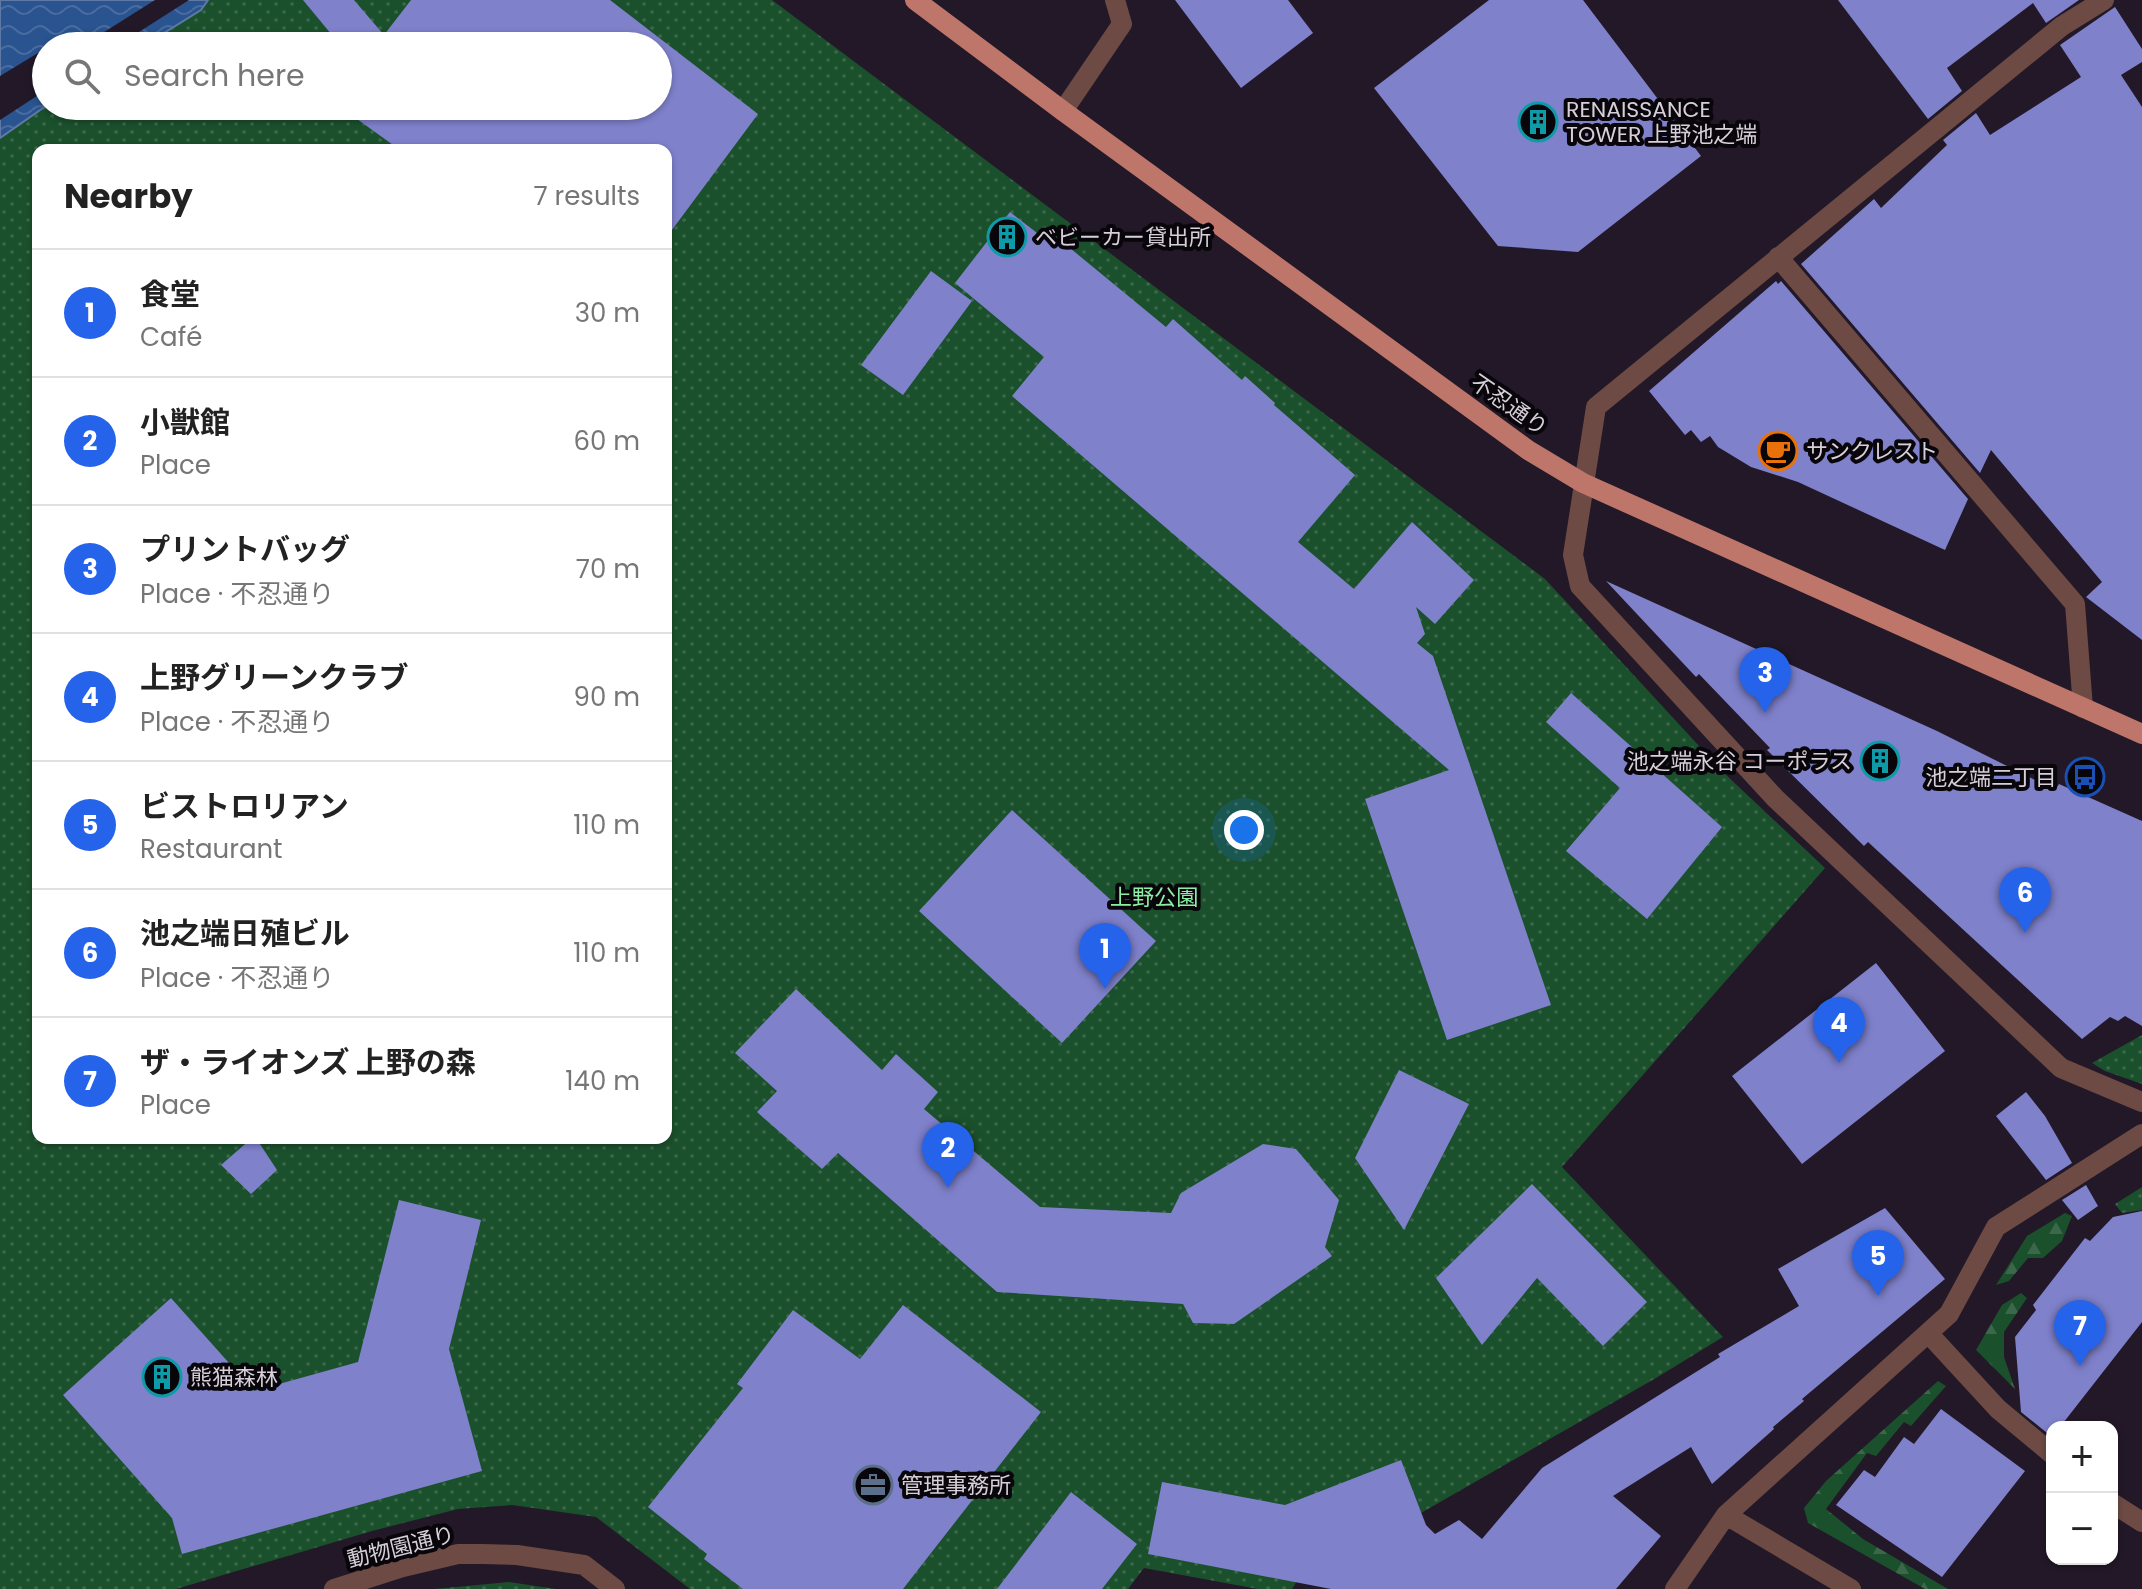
<!DOCTYPE html>
<html lang="en">
<head>
<meta charset="utf-8">
<style>
	:root { --surface:#fff; --page:#f2f2f2; --text:#222; --muted:#767676; --line:#e0e0e0; --accent:#2563eb }
	body { margin:0; font-family:Poppins,"Noto Sans JP",sans-serif; background:var(--page); color:var(--text) }
	.controls { position:absolute; right:24px; bottom:24px; display:grid; overflow:hidden; border-radius:16px; box-shadow:0 2px 6px #0004 }
	.controls button { width:72px; height:72px; display:grid; place-items:center; padding:0; border:0; border-bottom:2px solid var(--line); background:var(--surface); color:var(--text); font:40px sans-serif }
	.you { position:absolute; left:1244px; top:830px; width:28px; height:28px; margin:-20px; border:6px solid #fff; border-radius:50%; background:#1a73e8; box-shadow:0 0 0 12px #1a73e833 }
	.badge { display:grid; place-items:center; width:52px; height:52px; border-radius:50%; background:var(--accent); color:#fff; font-size:26px; font-weight:700 }
	.pin { position:absolute; translate:-50% -66px; filter:drop-shadow(0 2px 4px #0008) }
	.pin::after { content:''; position:absolute; top:42px; width:28px; height:24px; background:inherit; clip-path:polygon(0 0,100% 0,50% 100%) }
	.list { margin:0; padding:0; list-style:none }
	h2 { display:flex; justify-content:space-between; align-items:center; height:104px; margin:0; padding:0 32px; font-size:34px }
	h2 small { font-size:26px; font-weight:400; color:var(--muted) }
	.list li { display:grid; grid-template-columns:52px 1fr auto; gap:24px; align-items:center; box-sizing:border-box; height:128px; padding:0 32px; border-top:2px solid var(--line) }
	.list b { display:block; font-size:30px; white-space:nowrap }
	.list p { margin:0; font-size:26px; white-space:nowrap; color:var(--muted) }
	.list em { font-size:26px; font-style:normal; color:var(--muted) }
	.icon { flex:none; width:44px; height:44px; fill:none; stroke:currentColor; stroke-width:2; stroke-linecap:round; stroke-linejoin:round }
	.map { position:relative; flex:none; width:2142px; height:1589px; overflow:hidden }
	.search { position:absolute; background:var(--surface); box-shadow:0 2px 6px #0004; left:32px; top:32px; width:640px; height:88px; display:flex; align-items:center; gap:20px; box-sizing:border-box; padding:0 28px; border-radius:44px; color:var(--muted); font-size:30px }
	.panel { position:absolute; background:var(--surface); box-shadow:0 2px 6px #0004; left:32px; top:144px; width:640px; height:1000px; border-radius:16px }
	.map>svg:first-child { display:block }
	.forest { fill:url(#forest-firs) }
	.park { fill:url(#park-dots); fill-rule:evenodd }
	.water { fill:url(#water-waves); stroke:#5e79a6; stroke-width:2 }
	.pier { fill:#221827 }
	.building { fill:#7f81cb }
	.lines { fill:none; stroke-linecap:round; stroke-linejoin:round }
	.minor { stroke:#6d4a44; stroke-width:20 }
	.major { stroke:#bf766a; stroke-width:20 }
	.labels { text-anchor:middle; dominant-baseline:central; stroke-width:8; stroke-linejoin:round; paint-order:stroke }
	.poi-label { font-size:22px; fill:#d6cfd9; stroke:#09060b; text-anchor:start }
	.street-label { font-size:22px; fill:#d6cfd9; stroke:#09060b }
	.park-label { font-size:22px; fill:#8aeea4; stroke:#09060b }
</style>
</head>
<body>
<div class="map">
<svg width="2142" height="1589" viewBox="0 0 2142 1589">
	<defs>
		<pattern id="forest-firs" width="22" height="20" patternUnits="userSpaceOnUse" patternTransform="scale(2)"><rect width="22" height="20" fill="#1b502c"/><path d="M5 1l3.5 6h-7zM16 11l3.5 6h-7z" fill="#3b684a"/></pattern>
		<pattern id="park-dots" width="8" height="8" patternUnits="userSpaceOnUse" patternTransform="scale(2)"><rect width="8" height="8" fill="#1b502c"/><path d="M2 2h.1M6 6h.1" fill="none" stroke="#3b684a" stroke-width="1.8" stroke-linecap="round"/></pattern>
		<pattern id="water-waves" width="16" height="10" patternUnits="userSpaceOnUse" patternTransform="scale(2)"><rect width="16" height="10" fill="#2a5490"/><path d="M0 5q4-4 8 0t8 0" fill="none" stroke="#486c9f"/></pattern>
	</defs>
	<rect width="100%" height="100%" fill="#221827"/>
	<path class="forest" d="M2065 1213 2072 1216 2062 1241 2043 1258H2028L2009 1281 1996 1285 2027 1236Z
		M2021 1293 2027 1298 2004 1332V1357L2015 1389 1976 1350 2002 1305Z
		M1938 1381 1946 1386 1911 1426 1904 1422 1876 1456 1867 1453 1826 1509 1863 1539 1948 1589H1925L1808 1523 1804 1508 1826 1481Z"/>
	<path class="park" d="M0 0H772L1545 579 1724 773 1825 868 1562 1167 1723 1337 1656 1378 1360 1548 1303 1571 1292 1589H1258L1144 1568 1128 1589H690L596 1517 512 1505 458 1509 372 1531 176 1589H0ZM46 46H658V106H46ZM38 150H666V1138H38Z
		M2142 1035V1084L2105 1071 2092 1063Z
		M2142 1187V1210L2122 1213 2115 1204Z
		M509 1582 556 1589H435Z"/>
	<path class="water" d="M0 0H208L201 10 143 46H46V106L0 138Z"/>
	<path class="pier" d="M155 0H189L117 46H82Z
		M43 50 46 56V90L0 120V76Z"/>
	<path class="building" d="M303 0H354L384 35 411 0H610L758 114 666 238V150H400L339 106H658V46H341Z
		M1175 0H1288L1313 33 1241 88Z
		M1489 0H1583L1701 156 1578 252 1498 246 1374 88Z
		M1838 0H2079L2046 23 2033 3 1947 68 1962 91 1928 119Z
		M2115 7 2142 49V62L2121 75 2142 107V640L2086 597 2102 582 1991 450 1980 473 1801 264 1874 199 1881 208 1947 145 1943 140 1976 113 1990 135 2081 77 2060 45Z
		M1010 212 1054 246 1059 239 1166 327 1173 319 1242 380 1245 376 1275 403 1274 405 1355 475 1298 542 1354 589 1412 522 1474 580 1435 624 1416 607 1425 634 1417 643 1433 656 1551 1005 1447 1040 1365 799 1449 770 1012 396 1044 357 955 283Z
		M931 271 972 301 903 395 861 365Z
		M1776 281 1778 284 1781 281 1968 499 1945 550 1798 482 1751 467 1718 447 1710 436 1701 442 1691 430 1685 435 1649 391Z
		M1606 581 1937 731 2055 790 2059 784 2142 821V1026L2125 1016 2118 1021 2110 1017 2082 1039 1868 842 1864 846 1767 750 1770 748 1699 674 1696 677Z
		M1571 693 1722 827 1647 919 1566 851 1620 788 1546 722Z
		M1012 810 1156 941 1062 1043 919 911Z
		M1876 963 1945 1051 1802 1164 1732 1076Z
		M796 989 882 1070 896 1054 938 1092 924 1109 1040 1207 1171 1213 1181 1193 1263 1144 1296 1149 1339 1200 1325 1247 1332 1256 1234 1324 1193 1323 1183 1304 997 1292 838 1153 822 1169 757 1112 777 1091 735 1053Z
		M1399 1070 1469 1104 1404 1230 1355 1158Z
		M2026 1092 2045 1116 2072 1163 2046 1180 1996 1116Z
		M252 1138H256L277 1170 251 1194 221 1165Z
		M1532 1184 1647 1302 1603 1346 1537 1278 1482 1345 1436 1278Z
		M2086 1185 2098 1206 2078 1220 2062 1200Z
		M399 1200 481 1220 449 1349 482 1471 182 1554 172 1518 63 1395 171 1298 254 1391 358 1362Z
		M1885 1208 1945 1279 1802 1399 1804 1401 1773 1427 1774 1429 1712 1484 1691 1447 1613 1496 1661 1536 1616 1589H1331L1148 1554 1162 1482 1285 1505 1401 1460 1426 1525 1435 1534 1459 1520 1482 1539 1542 1468 1720 1357 1718 1354 1799 1306 1778 1269Z
		M2142 1211V1322L2060 1427H2052V1437L2021 1412 2015 1337 2036 1310 2033 1305 2085 1238 2090 1241 2113 1217Z
		M903 1305 1041 1412 903 1589H743L704 1559 707 1554 648 1507 743 1388 737 1384 793 1310 860 1359Z
		M1941 1409 2025 1471 1942 1577 1836 1505 1864 1470 1875 1477 1904 1437 1914 1444Z
		M1071 1492 1137 1544 1102 1589H997Z"/>
	<g class="lines">
		<path class="minor" d="M2104 0 2062 26 1596 407 1573 555 1580 586 1775 798 2061 1068 2142 1102
			M1063 111 1122 24 1115 0
			M1778 257 2075 604 2083 708
			M1928 1333 1998 1409 2052 1454
			M2112 1503 2142 1522
			M1726 1515 1851 1589
			M334 1589 403 1567 458 1554H482L517 1555 584 1565 615 1589
			M1675 1589 1726 1515 1949 1314 1996 1227 2142 1134"/>
		<path class="major" d="M915 0 1063 111 1528 450 1583 483 2142 734"/>
	</g>
	<defs>
		<symbol id="building-ring" viewBox="-11 -11 22 22"><circle r="9.5" fill="#09060b" stroke="#0f9aa8" stroke-width="1.5"/><path d="M-4-6H4V6H1V3H-1V6H-4ZM-2.5-4.3h1.7v1.8h-1.7ZM.8-4.3h1.7v1.8H.8ZM-2.5-1h1.7V.8h-1.7ZM.8-1h1.7V.8H.8Z" fill="#0f9aa8"/></symbol>
		<symbol id="cafe-ring" viewBox="-11 -11 22 22"><circle r="9.5" fill="#09060b" stroke="#e8710a" stroke-width="1.5"/><path d="M-5.5-4.5H6V0H3Q3 3.5 0 3.5H-2.5Q-5.5 3.5-5.5 0ZM3-3.2v2h1.7v-2ZM-6 4.5H4V6H-6Z" fill="#e8710a"/></symbol>
		<symbol id="bus-ring" viewBox="-11 -11 22 22"><circle r="9.5" fill="#09060b" stroke="#1a4fb4" stroke-width="1.5"/><path d="M-5-6H5V4H4V6H2V4H-2V6H-4V4H-5ZM-3.5-4V0h7V-4ZM-3.5 1.2v1.5H-2V1.2ZM2 1.2v1.5H3.5V1.2Z" fill="#1a4fb4"/></symbol>
		<symbol id="office-ring" viewBox="-11 -11 22 22"><circle r="9.5" fill="#09060b" stroke="#5c6f8a" stroke-width="1.5"/><path d="M-6-3h4V-5.5h4V-3h4V5H-6ZM-1-4.5V-3h2v-1.5ZM-6 0V1H6V0Z" fill="#5c6f8a"/></symbol>
	</defs>
	<g fill-rule="evenodd">
		<use href="#building-ring" x="1516" y="100" width="44" height="44"/>
		<use href="#building-ring" x="985" y="215" width="44" height="44"/>
		<use href="#cafe-ring" x="1756" y="429" width="44" height="44"/>
		<use href="#building-ring" x="1858" y="739" width="44" height="44"/>
		<use href="#bus-ring" x="2063" y="755" width="44" height="44"/>
		<use href="#building-ring" x="140" y="1355" width="44" height="44"/>
		<use href="#office-ring" x="851" y="1463" width="44" height="44"/>
	</g>
	<g class="labels">
		<g class="poi-label">
			<text x="1566" y="109">RENAISSANCE<tspan x="1566" dy="25">TOWER 上野池之端</tspan></text>
			<text x="1035" y="237">ベビーカー貸出所</text>
			<text x="1806" y="451">サンクレスト</text>
			<text x="1852" y="761" text-anchor="end">池之端永谷 コーポラス</text>
			<text x="2057" y="777" text-anchor="end">池之端二丁目</text>
			<text x="190" y="1377">熊猫森林</text>
			<text x="901" y="1485">管理事務所</text>
		</g>
		<g class="street-label">
			<text transform="translate(1509 405) rotate(35)">不忍通り</text>
			<text transform="translate(401 1547) rotate(-14)">動物園通り</text>
		</g>
		<g class="park-label">
			<text x="1154" y="897">上野公園</text>
		</g>
	</g>
</svg>
<div class="controls">
<button>+</button>
<button>−</button>
</div>
<div class="you"></div>
<div class="pin badge" style="left:1105px;top:989px">1</div>
<div class="pin badge" style="left:948px;top:1188px">2</div>
<div class="pin badge" style="left:1765px;top:713px">3</div>
<div class="pin badge" style="left:1839px;top:1063px">4</div>
<div class="pin badge" style="left:1878px;top:1296px">5</div>
<div class="pin badge" style="left:2025px;top:933px">6</div>
<div class="pin badge" style="left:2080px;top:1366px">7</div>
<div class="search"><svg class="icon" aria-label="search" viewBox="0 0 24 24"><circle cx="10" cy="10" r="6"/><path d="M15 15l6 6"/></svg>Search here</div>
<section class="panel">
<h2>Nearby<small>7 results</small></h2>
<ul class="list">
<li><span class="badge">1</span><div><b>食堂</b><p>Café</p></div><em>30 m</em></li>
<li><span class="badge">2</span><div><b>小獣館</b><p>Place</p></div><em>60 m</em></li>
<li><span class="badge">3</span><div><b>プリントバッグ</b><p>Place · 不忍通り</p></div><em>70 m</em></li>
<li><span class="badge">4</span><div><b>上野グリーンクラブ</b><p>Place · 不忍通り</p></div><em>90 m</em></li>
<li><span class="badge">5</span><div><b>ビストロリアン</b><p>Restaurant</p></div><em>110 m</em></li>
<li><span class="badge">6</span><div><b>池之端日殖ビル</b><p>Place · 不忍通り</p></div><em>110 m</em></li>
<li><span class="badge">7</span><div><b>ザ・ライオンズ 上野の森</b><p>Place</p></div><em>140 m</em></li>
</ul>
</section>
</div>
</body>
</html>
